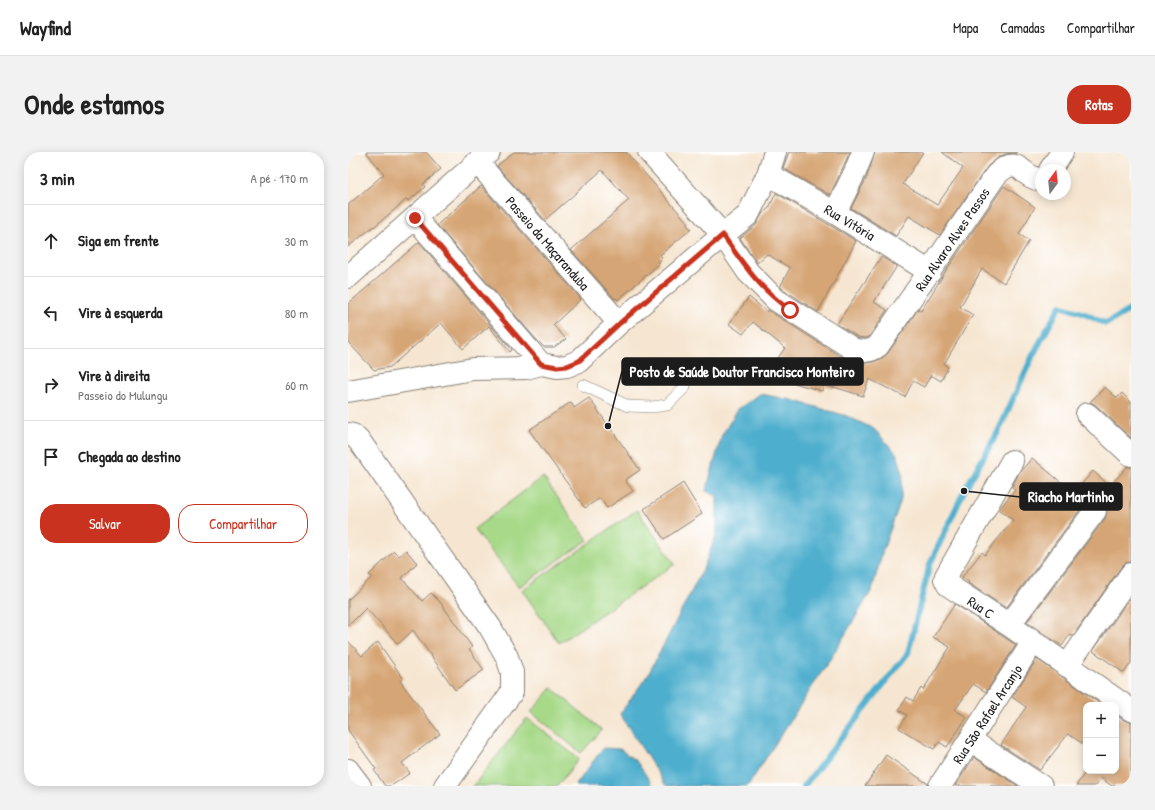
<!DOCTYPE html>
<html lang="pt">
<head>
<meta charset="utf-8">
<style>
	:root { --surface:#fff; --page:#f2f2f2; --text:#222; --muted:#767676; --line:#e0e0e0; --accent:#c8321e }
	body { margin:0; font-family:"Patrick Hand",sans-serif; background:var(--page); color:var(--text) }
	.controls { position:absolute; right:12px; bottom:12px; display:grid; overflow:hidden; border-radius:8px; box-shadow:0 2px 10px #0003 }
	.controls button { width:36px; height:36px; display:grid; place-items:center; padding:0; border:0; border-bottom:1px solid var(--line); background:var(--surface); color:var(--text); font:20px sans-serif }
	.compass { position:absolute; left:687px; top:12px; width:36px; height:36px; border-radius:50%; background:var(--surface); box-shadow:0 2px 10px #0003; rotate:15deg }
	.stop { position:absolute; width:12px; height:12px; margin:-9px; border:3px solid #c8321e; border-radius:50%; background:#fff }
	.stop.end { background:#c8321e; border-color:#fff; box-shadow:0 1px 4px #0008 }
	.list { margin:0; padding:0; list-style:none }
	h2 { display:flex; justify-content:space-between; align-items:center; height:52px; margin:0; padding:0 16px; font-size:17px }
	h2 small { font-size:13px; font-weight:400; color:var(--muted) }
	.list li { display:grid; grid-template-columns:26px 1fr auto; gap:12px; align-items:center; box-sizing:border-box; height:72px; padding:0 16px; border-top:1px solid var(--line) }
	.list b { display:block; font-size:15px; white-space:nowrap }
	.list p { margin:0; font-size:13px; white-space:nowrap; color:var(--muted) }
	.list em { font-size:13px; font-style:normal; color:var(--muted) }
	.actions { display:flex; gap:8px; padding:12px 16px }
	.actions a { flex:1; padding:9px 0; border:1px solid var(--accent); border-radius:16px; text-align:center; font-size:14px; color:var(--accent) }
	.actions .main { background:var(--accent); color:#fff }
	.icon { flex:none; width:22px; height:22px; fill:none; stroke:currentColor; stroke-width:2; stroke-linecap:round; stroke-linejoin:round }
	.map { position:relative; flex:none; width:783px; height:634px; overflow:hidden; border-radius:16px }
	header { display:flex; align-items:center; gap:24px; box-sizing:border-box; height:56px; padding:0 20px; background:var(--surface); border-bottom:1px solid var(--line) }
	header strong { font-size:19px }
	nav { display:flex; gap:22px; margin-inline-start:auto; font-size:14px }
	.intro { display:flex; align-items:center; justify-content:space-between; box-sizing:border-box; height:96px; padding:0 24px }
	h1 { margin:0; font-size:28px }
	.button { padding:10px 18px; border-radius:16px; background:var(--accent); color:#fff; font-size:14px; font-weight:700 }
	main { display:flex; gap:24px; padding:0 24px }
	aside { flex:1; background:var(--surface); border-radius:16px; box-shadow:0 2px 10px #0003 }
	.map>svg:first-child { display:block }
	.green { fill:#a7d989; stroke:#627a52 }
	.water { fill:#4eaecd; stroke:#356574 }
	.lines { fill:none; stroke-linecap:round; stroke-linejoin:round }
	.stream { stroke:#4eaecd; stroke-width:6 }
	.building { fill:#d6a574 }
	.lane-casing { stroke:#898176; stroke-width:12 }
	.street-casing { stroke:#898176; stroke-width:24 }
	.lane { stroke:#fff; stroke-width:11 }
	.street { stroke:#fff; stroke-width:22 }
	.route { stroke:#c8321e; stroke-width:5 }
	.labels { text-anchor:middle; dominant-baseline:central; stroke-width:3; stroke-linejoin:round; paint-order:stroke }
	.street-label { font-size:14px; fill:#1c1c1c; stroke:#fff }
	.leader { fill:none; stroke:#1c1c1c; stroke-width:1.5 }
	.callout-dot { fill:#1c1c1c; stroke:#fff; stroke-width:1.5 }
	.callout { fill:#1c1c1c; stroke:#1c1c1c; stroke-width:1.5 }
	.callout-label { font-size:15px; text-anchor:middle; font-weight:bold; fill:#fff }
</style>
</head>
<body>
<header>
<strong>Wayfind</strong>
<nav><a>Mapa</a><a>Camadas</a><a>Compartilhar</a></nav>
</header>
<div class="intro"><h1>Onde estamos</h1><a class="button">Rotas</a></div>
<main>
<aside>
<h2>3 min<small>A pé · 170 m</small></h2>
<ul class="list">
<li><svg class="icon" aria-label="ahead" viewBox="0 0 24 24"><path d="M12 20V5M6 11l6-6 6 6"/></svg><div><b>Siga em frente</b></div><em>30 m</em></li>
<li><svg class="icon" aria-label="left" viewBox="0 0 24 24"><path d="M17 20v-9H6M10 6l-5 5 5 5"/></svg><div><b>Vire à esquerda</b></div><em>80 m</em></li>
<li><svg class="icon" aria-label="right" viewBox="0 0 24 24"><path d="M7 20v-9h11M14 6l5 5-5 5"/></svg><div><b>Vire à direita</b><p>Passeio do Mulungu</p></div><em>60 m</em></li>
<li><svg class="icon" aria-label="arrive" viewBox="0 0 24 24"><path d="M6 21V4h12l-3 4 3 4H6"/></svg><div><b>Chegada ao destino</b></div></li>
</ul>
<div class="actions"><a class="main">Salvar</a><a>Compartilhar</a></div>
</aside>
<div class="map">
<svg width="783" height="634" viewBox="0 0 783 634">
	<rect width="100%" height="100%" fill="#fff"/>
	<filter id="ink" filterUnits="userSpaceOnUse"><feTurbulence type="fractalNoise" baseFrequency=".025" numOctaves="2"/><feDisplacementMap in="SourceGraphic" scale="8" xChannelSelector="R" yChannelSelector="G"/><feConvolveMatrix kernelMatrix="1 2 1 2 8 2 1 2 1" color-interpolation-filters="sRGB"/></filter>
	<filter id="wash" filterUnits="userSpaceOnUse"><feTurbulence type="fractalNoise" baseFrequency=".012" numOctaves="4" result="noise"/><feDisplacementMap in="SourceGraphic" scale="16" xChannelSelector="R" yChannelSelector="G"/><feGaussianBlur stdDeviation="0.9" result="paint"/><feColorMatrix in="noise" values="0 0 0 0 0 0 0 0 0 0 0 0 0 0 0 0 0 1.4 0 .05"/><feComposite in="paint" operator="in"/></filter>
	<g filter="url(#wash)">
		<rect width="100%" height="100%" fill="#f6e6d1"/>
		<path class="green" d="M195 325 240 388 171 435 126 377Z
			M289 358 327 412 211 491 174 438Z
			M204 536 254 578 233 601 183 560Z
			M179 566 231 607 209 634H125Z"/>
		<path class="water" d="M412 242 444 248 499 264 526 277 549 302 555 321 553 348 535 398 524 438 486 501 400 634H318L272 562 301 521 355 417 369 381V344L358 339 374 283 390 257Z
			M255 596 272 597 289 610 305 634H227Z"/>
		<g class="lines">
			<path class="stream" d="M456 634 560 501 582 412 616 339 650 280 685 203 712 154 737 162 758 172 783 157"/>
		</g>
		<g id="blocks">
			<path class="building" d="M18 0H78L93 17 75 32 77 35 60 49 59 47 26 75V74L0 95V53L36 22Z
				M166 0H278L340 71 338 72 343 77 312 103 314 106 310 110 312 111 270 148 268 146 267 147 223 98 281 48 254 18 197 68 149 14Z
				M441 0H502L482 43 435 16Z
				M527 0H575L555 32 589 53 615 16 594 0H669L668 1 657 2 651 5 640 14 592 83 561 64 548 84 503 56 519 25Z
				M133 34 233 147 205 173 218 187 206 195H196L188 187 89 73Z
				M656 34 687 55 671 82 681 89 656 131 634 117 612 155 625 163 596 212 600 215 593 229 583 223 576 235 565 229 557 245 521 227 515 244 486 235 485 236 476 233 474 239 439 229 422 217 437 196 405 170 395 182 381 172 401 145 419 160 420 158 498 208 516 211 525 210 533 207 540 201 570 157 573 159 597 120Z
				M428 41 508 89 470 160 432 135 442 116 419 102 409 111 392 86 408 73 414 62 421 56Z
				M71 90 164 198 162 200 141 174 115 197 93 171 42 215 26 218 0 190V152Z
				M533 105 549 114 526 150 539 158 521 185 517 186 510 185 489 172Z
				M757 235 769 246 774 241 783 250V286L748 253 742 250Z
				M241 246 292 318 277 328 285 339 259 356 252 346 237 356 181 278 223 250 226 256Z
				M684 306 726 341 745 319 762 334 779 315H783V410L777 411 773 415 725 484 722 482 714 494 679 470 757 367 759 361V354L754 349 749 347H742L737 351 658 456 620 431 621 430 614 425 634 400 637 403 665 368 651 357 667 338 664 335 671 321Z
				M335 331 354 362 316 387 296 357Z
				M58 398 69 411 54 426 74 449 83 441 92 450 124 495 121 497 136 518 107 538 65 478 50 492 18 456 0 474V448L24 425 21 423 46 399 51 404Z
				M783 444V511L776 521 745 499Z
				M607 452 668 493 638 540 625 532 607 558 619 565 599 595 591 590 586 597 551 576 559 563 551 558 559 545 565 549 573 536 575 538 602 495 585 485Z
				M0 489 14 504 30 490 55 526 52 529 92 582 54 611 62 621 43 634H37L26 618 28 617 0 578Z
				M689 507 754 553H738V594L720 582 692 618 653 593 678 555 664 545Z
				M768 563 776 568 783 570V634H764L753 626 747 634H728L738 619H768Z
				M538 603 580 632V634H517Z
				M626 605 670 634H607Z"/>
		</g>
	</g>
	<g filter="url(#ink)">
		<use href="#blocks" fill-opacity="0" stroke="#898176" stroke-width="1"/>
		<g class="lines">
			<defs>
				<path id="lane" d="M235 233 280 254 304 255 319 253 337 235"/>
				<path id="street" d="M301 0 375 83 400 120 428 148 505 197C515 200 522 200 530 194L648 23C671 0 673 26 693 28
					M129 10 271 171
					M702 18 714 0
					M420 22 487 61 582 120
					M487 61 507 20 515 0
					M67 66 193 212
					M0 125 141 0
					M0 239 125 217 178 216 193 212 209 215 219 214 231 209 271 171 375 83 400 63 420 22 427 0
					M739 262 783 303
					M0 282 5 283 13 291 142 475 159 505 164 520V540L97 634
					M664 309 598 424 597 427 600 433 661 473 783 558
					M661 473 747 359
					M719 514 783 422
					M622 588 693 634
					M0 618 12 634
					M592 634 685 490"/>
			</defs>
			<use href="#lane" class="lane-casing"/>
			<use href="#street" class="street-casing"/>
			<use href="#lane" class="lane"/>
			<use href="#street" class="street"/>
		</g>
	</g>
	<g class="lines" filter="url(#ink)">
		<path class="route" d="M67 66 193 212 209 215 219 214 231 209 272 171 375 83C396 113 411 136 442 158"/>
	</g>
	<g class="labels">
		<g class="street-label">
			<text transform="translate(502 70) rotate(31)">Rua Vitória</text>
			<text transform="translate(604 87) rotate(-56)">Rua Alvaro Alves Passos</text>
			<text transform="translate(200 91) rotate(49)">Passeio da Maçaranduba</text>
			<text transform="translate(633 455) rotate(34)">Rua C</text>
			<text transform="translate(639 562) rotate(-57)">Rua São Rafael Arcanjo</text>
		</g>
	</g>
	<path class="leader" d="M260 274L274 219M616 339L672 345"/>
	<g class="callout-dot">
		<circle cx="260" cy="274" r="4"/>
		<circle cx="616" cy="339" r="4"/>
	</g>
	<g class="callout">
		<rect x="274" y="206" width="241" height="27" rx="4"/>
		<rect x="672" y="331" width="102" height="27" rx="4"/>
	</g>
	<g class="callout-label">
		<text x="394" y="225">Posto de Saúde Doutor Francisco Monteiro</text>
		<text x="723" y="350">Riacho Martinho</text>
	</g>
</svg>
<div class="controls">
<button>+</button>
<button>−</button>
</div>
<svg class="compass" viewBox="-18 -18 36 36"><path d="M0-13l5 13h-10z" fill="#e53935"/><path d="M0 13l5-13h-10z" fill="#767676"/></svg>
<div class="stop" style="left:442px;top:158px"></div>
<div class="stop end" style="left:67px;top:66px"></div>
</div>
</main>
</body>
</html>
